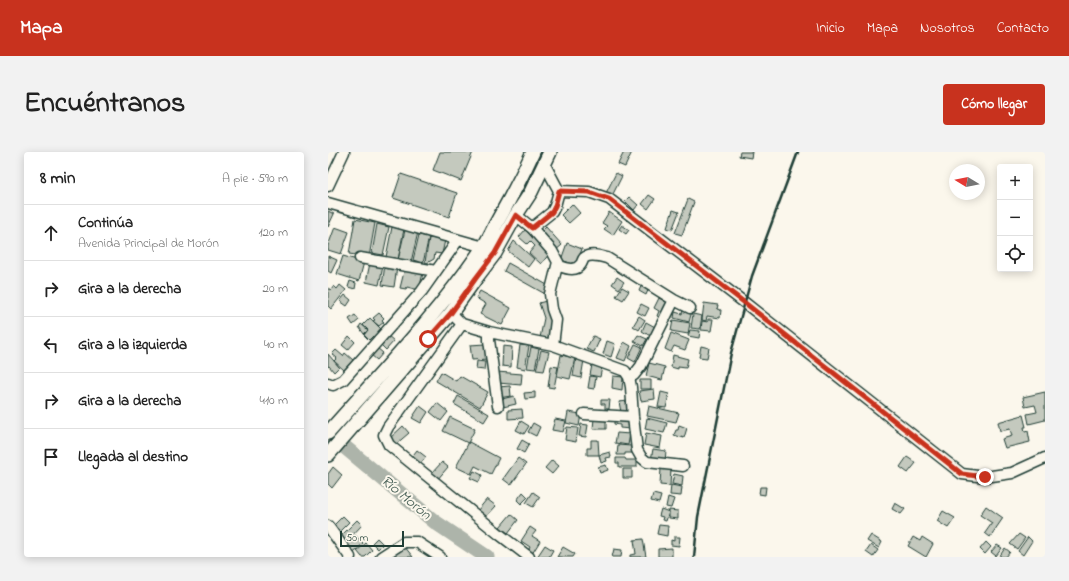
<!DOCTYPE html>
<html lang="es">
<head>
<meta charset="utf-8">
<style>
	:root { --surface:#fff; --page:#f2f2f2; --text:#222; --muted:#767676; --line:#e0e0e0; --accent:#c8321e }
	body { margin:0; font-family:"Indie Flower",sans-serif; background:var(--page); color:var(--text) }
	.controls { position:absolute; right:12px; top:12px; display:grid; overflow:hidden; border-radius:4px; box-shadow:0 2px 10px #0003 }
	.controls button { width:36px; height:36px; display:grid; place-items:center; padding:0; border:0; border-bottom:1px solid var(--line); background:var(--surface); color:var(--text); font:20px sans-serif }
	.compass { position:absolute; left:621px; top:12px; width:36px; height:36px; border-radius:50%; background:var(--surface); box-shadow:0 2px 10px #0003; rotate:280deg }
	.scale { position:absolute; left:12px; bottom:10px; width:64px; box-sizing:border-box; padding-left:4px; border:2px solid #1f3d34; border-top:0; font-size:11px; line-height:14px; white-space:nowrap; color:#1f3d34; -webkit-text-stroke:3px #fbf7ec; paint-order:stroke }
	.stop { position:absolute; width:12px; height:12px; margin:-9px; border:3px solid #c8321e; border-radius:50%; background:#fff }
	.stop.end { background:#c8321e; border-color:#fff; box-shadow:0 1px 4px #0008 }
	.list { margin:0; padding:0; list-style:none }
	h2 { display:flex; justify-content:space-between; align-items:center; height:52px; margin:0; padding:0 16px; font-size:17px }
	h2 small { font-size:13px; font-weight:400; color:var(--muted) }
	.list li { display:grid; grid-template-columns:26px 1fr auto; gap:12px; align-items:center; box-sizing:border-box; height:56px; padding:0 16px; border-top:1px solid var(--line) }
	.list b { display:block; font-size:15px; white-space:nowrap }
	.list p { margin:0; font-size:13px; white-space:nowrap; color:var(--muted) }
	.list em { font-size:13px; font-style:normal; color:var(--muted) }
	.icon { flex:none; width:22px; height:22px; fill:none; stroke:currentColor; stroke-width:2; stroke-linecap:round; stroke-linejoin:round }
	.map { position:relative; flex:none; width:717px; height:405px; overflow:hidden; border-radius:4px }
	header { display:flex; align-items:center; gap:24px; box-sizing:border-box; height:56px; padding:0 20px; background:var(--accent); color:#fff }
	header strong { font-size:19px }
	nav { display:flex; gap:22px; margin-inline-start:auto; font-size:14px }
	.intro { display:flex; align-items:center; justify-content:space-between; box-sizing:border-box; height:96px; padding:0 24px }
	h1 { margin:0; font-size:28px }
	.button { padding:10px 18px; border-radius:4px; background:var(--accent); color:#fff; font-size:14px; font-weight:700 }
	main { display:flex; gap:24px; padding:0 24px }
	aside { flex:1; background:var(--surface); border-radius:4px; box-shadow:0 2px 10px #0003 }
	.map>svg:first-child { display:block }
	.lines { fill:none; stroke-linecap:round; stroke-linejoin:round }
	.river { stroke:#adb4aa; stroke-width:15 }
	.building { fill:#c4c9be; stroke:#1f3d34 }
	.minor-casing { stroke:#1f3d34; stroke-width:13 }
	.major-casing { stroke:#1f3d34; stroke-width:16 }
	.minor { stroke:#fbf7ec; stroke-width:10 }
	.major { stroke:#fbf7ec; stroke-width:13 }
	.rail { stroke:#1f3d34; stroke-width:2.5 }
	.route { stroke:#c8321e; stroke-width:5 }
	.labels { text-anchor:middle; dominant-baseline:central; stroke-width:4; stroke-linejoin:round; paint-order:stroke }
	.water-label { font-size:15px; font-style:italic; fill:#425b52; stroke:#fbf7ec }
</style>
</head>
<body>
<header>
<strong>Mapa</strong>
<nav><a>Inicio</a><a>Mapa</a><a>Nosotros</a><a>Contacto</a></nav>
</header>
<div class="intro"><h1>Encuéntranos</h1><a class="button">Cómo llegar</a></div>
<main>
<aside>
<h2>8 min<small>A pie · 590 m</small></h2>
<ul class="list">
<li><svg class="icon" aria-label="ahead" viewBox="0 0 24 24"><path d="M12 20V5M6 11l6-6 6 6"/></svg><div><b>Continúa</b><p>Avenida Principal de Morón</p></div><em>120 m</em></li>
<li><svg class="icon" aria-label="right" viewBox="0 0 24 24"><path d="M7 20v-9h11M14 6l5 5-5 5"/></svg><div><b>Gira a la derecha</b></div><em>20 m</em></li>
<li><svg class="icon" aria-label="left" viewBox="0 0 24 24"><path d="M17 20v-9H6M10 6l-5 5 5 5"/></svg><div><b>Gira a la izquierda</b></div><em>40 m</em></li>
<li><svg class="icon" aria-label="right" viewBox="0 0 24 24"><path d="M7 20v-9h11M14 6l5 5-5 5"/></svg><div><b>Gira a la derecha</b></div><em>410 m</em></li>
<li><svg class="icon" aria-label="arrive" viewBox="0 0 24 24"><path d="M6 21V4h12l-3 4 3 4H6"/></svg><div><b>Llegada al destino</b></div></li>
</ul>
</aside>
<div class="map">
<svg width="717" height="405" viewBox="0 0 717 405">
	<rect width="100%" height="100%" fill="#fbf7ec"/>
	<filter id="ink" filterUnits="userSpaceOnUse"><feTurbulence type="fractalNoise" baseFrequency=".025" numOctaves="2"/><feDisplacementMap in="SourceGraphic" scale="8" xChannelSelector="R" yChannelSelector="G"/><feConvolveMatrix kernelMatrix="1 2 1 2 8 2 1 2 1" color-interpolation-filters="sRGB"/></filter>
	<g filter="url(#ink)">
		<g class="lines">
			<path class="river" d="M1 282 107 370 159 405"/>
		</g>
		<path class="building" d="M112 0H145L133 29 105 18Z
			M296 0H304L297 15 290 12Z
			M412 0H424L423 6 411 4Z
			M288 21 294 24 284 44 278 41Z
			M73 22 129 41 121 65 65 46Z
			M321 43 327 47 320 57 314 52Z
			M301 45 310 53 306 58 297 49Z
			M360 47 366 50 354 83 347 81Z
			M244 52 252 61 241 71 233 63Z
			M345 58 351 60 344 78 339 76Z
			M0 59 6 62 0 75Z
			M281 60 294 69 285 83 276 77 279 74 274 71Z
			M27 67 47 71 41 105 21 102Z
			M49 72 61 75 55 103 44 101Z
			M294 73 301 78 298 82 291 77Z
			M7 75 21 80 13 102 0 98V94Z
			M64 75 76 77 70 108 58 105Z
			M218 75 234 93 227 99 211 82Z
			M77 78 90 80 83 110 70 108Z
			M197 78 222 101 213 112 201 101 207 94 202 89 199 92 191 85Z
			M91 83 101 85 95 111 85 108Z
			M101 86 117 88 114 102 107 101 106 107 99 111 97 110Z
			M186 89 206 107 200 115 180 99Z
			M239 91 254 97 248 113 233 108Z
			M0 104 9 108 3 121 0 119Z
			M15 104 36 110 31 129 9 122Z
			M42 111 55 114 51 133 38 130Z
			M180 111 221 134 219 143 176 119Z
			M57 113 69 115 66 135 54 133Z
			M77 116 95 121 91 138 79 135 78 137 72 136Z
			M289 125 296 130 291 137 284 132Z
			M22 129 28 131 27 137 20 135Z
			M314 132 321 136 318 143 311 139Z
			M12 133 18 138 3 157 0 154V136L3 138 6 134 9 137Z
			M294 135 301 139 295 148 288 144Z
			M152 139 183 156 174 173 152 162 158 152 148 146Z
			M17 143 23 148 19 154 12 149Z
			M331 146 342 152 335 167 329 164 331 159 326 156Z
			M218 149 225 168 221 188 212 186 216 166 211 151Z
			M376 151 390 153 389 157 393 158 392 166 379 164 378 169 374 168Z
			M313 152 321 156 317 164 309 160Z
			M355 157 364 159 361 170 346 166 347 160 354 162Z
			M51 161 56 166 54 168 56 170 51 174 45 169 47 168 45 166Z
			M365 162 374 164 372 177 363 176Z
			M27 163 31 168 25 173 21 167Z
			M311 164 317 168 311 178 305 174Z
			M42 166 54 178 46 185 45 184 41 188 36 183 40 178 35 173Z
			M380 167H385L383 179 373 178 374 169 380 170Z
			M345 168 362 171 360 182 343 179Z
			M318 170 329 176 324 185 314 179Z
			M33 172 40 178 36 182 31 175Z
			M362 178 372 179 371 186 360 184Z
			M343 181 361 188 357 198 346 194 343 200 337 197Z
			M59 183 66 189 58 198 51 191Z
			M310 183 319 187 315 194 306 189Z
			M21 184 27 190 20 198 14 193Z
			M265 184 272 187 266 200 258 197Z
			M279 189 287 192 283 205 275 202Z
			M296 190 303 194 297 209 289 206Z
			M157 192 159 207 144 208 142 193Z
			M307 192 314 195 307 210 300 206Z
			M192 193 201 194 197 217 189 215Z
			M175 194 184 195 183 215 174 214Z
			M373 194 381 196 379 206 371 205Z
			M203 195 211 197 207 217 199 216Z
			M49 196 55 201 49 208 43 203Z
			M8 198 15 204 17 201 25 208 16 218 6 209 9 206 4 202Z
			M213 198 221 200 216 219 208 218Z
			M0 202 11 215 6 220 1 214 0 215Z
			M233 203 247 206 242 227 229 224Z
			M345 203 360 207 358 216 350 215V217L343 215Z
			M248 206 256 208 253 226 245 224Z
			M149 209 157 210 156 218 148 217Z
			M321 211 337 215 334 228 318 224Z
			M264 213 274 215 272 225 262 223Z
			M223 214 230 215 226 236 220 235Z
			M113 220 128 229 132 224 160 240 152 255 108 229Z
			M169 220 194 222 193 233 170 231Z
			M262 224 268 225 266 237 260 236Z
			M285 224 295 225 294 238 284 236Z
			M312 228H323V237H312Z
			M182 234 183 244 171 246 170 235Z
			M326 237 327 247 313 249 311 239Z
			M207 240V246L197 247 196 241Z
			M333 240 341 242 338 256 330 255Z
			M717 240V268L701 272 699 262 709 260 707 253 697 255 695 245Z
			M130 244 161 262 156 270 126 252Z
			M186 244 188 252 175 255 174 247Z
			M273 248H282L281 257H277V252H273Z
			M300 249 301 259 293 260 291 250Z
			M109 251 120 260 113 269 102 260Z
			M92 254 100 260 93 271 84 266Z
			M321 254 351 261 348 270 319 264Z
			M194 257 195 266 180 267V258Z
			M240 260 253 262 251 274 238 271Z
			M695 263 698 275H696L697 280 700 279 702 290 677 296 674 287 684 284 682 277 672 279 670 270Z
			M122 265 147 277 140 291 115 279Z
			M266 266H278V277H265Z
			M286 266 303 267 302 277 292 276V273L286 272Z
			M319 266 339 271 336 281 317 277Z
			M227 267 238 269 235 280 224 278Z
			M193 269 201 274 196 282 188 278Z
			M205 271 212 275 208 284 200 280Z
			M253 272 260 273 258 285 251 284Z
			M351 273 359 276 356 286 346 283 348 278H350Z
			M75 274 81 281 67 293 61 287Z
			M239 275 250 276 248 290 237 288Z
			M289 281 302 282 300 293 287 291Z
			M318 281 334 284 332 296 316 293Z
			M194 288 201 292 196 301 189 297Z
			M263 288H270L271 303H259V296H263Z
			M141 290 171 306 163 322 147 314 143 322 128 315Z
			M290 293 303 294V297H307V301H297V303H289Z
			M325 297 338 299 337 310 323 308Z
			M89 298 98 305 91 313 82 307Z
			M282 300 283 305 278 306 279 309 273 311 271 303Z
			M579 305 588 311 580 321 572 315Z
			M190 306 198 312 183 333 175 327Z
			M288 306H297L298 308H309V315H291V311H288Z
			M224 308 231 314 224 322 217 316Z
			M114 310 120 315 109 328 103 322Z
			M278 313 280 318 272 321 270 315Z
			M5 315 14 323 4 336 0 332V322Z
			M333 316 343 317 342 334 332 333Z
			M295 317H304V326H295Z
			M146 319 154 323 151 330 142 326Z
			M346 322 355 324 354 334 344 332Z
			M343 333 354 335 353 344 342 343Z
			M432 335H438L437 343 431 342Z
			M195 340 200 345 193 352 189 348Z
			M205 340 212 345 205 355 198 351Z
			M325 342 333 344 331 351 323 349Z
			M340 345 346 347 343 356 338 355Z
			M159 347 168 354 158 365 150 358Z
			M567 351 577 357 573 362 564 357Z
			M658 354 675 366 662 385 657 381 664 371 652 363Z
			M333 357 341 360 338 369 334 368 335 365 331 364Z
			M341 358 350 359V367L341 366Z
			M615 359 627 366 620 376 609 369Z
			M183 362 190 368 180 381 172 375Z
			M15 364 21 370 11 380 5 374Z
			M29 368 34 373 18 390 13 384Z
			M331 373 340 374 339 384 329 382Z
			M202 375 208 379 204 384 212 389 204 402 200 399 202 395 193 389Z
			M691 382 697 386 689 397 682 392Z
			M27 383 35 391 26 401 18 392Z
			M543 383 554 390 551 396 539 389Z
			M346 385H352L351 394 343 393V388L346 389Z
			M585 385 592 389 594 385 605 392 598 405 580 394Z
			M700 385 704 389 695 403 690 399Z
			M49 386 55 392 50 397 44 391Z
			M315 387 318 405H302V403L308 402 306 388Z
			M658 390 663 395 657 402 652 397Z
			M38 391 44 398 37 405H34L29 399Z
			M217 393 225 398 221 405H209Z
			M543 393 550 398 545 405 538 400Z
			M669 393 674 396 668 404 663 400Z
			M76 394 85 405H63Z
			M235 395 247 402 245 405H229Z
			M344 396V405H330V397Z
			M677 396 682 400 678 405H671Z
			M286 397 294 398 293 405H284Z"/>
		<g class="lines">
			<defs>
				<path id="minor" d="M216 11 231 39 261 40 281 47 417 151 634 322 657 325 684 321 717 306
					M0 34 16 0
					M0 51 156 95
					M188 63 204 76 224 99 232 114C239 117 248 120 253 112 254 111 255 107 256 106 262 101 272 104 279 106L346 148 362 156
					M204 76 224 60 227 54 231 39
					M32 106 108 119
					M123 161 134 172 161 180 225 193 297 219 301 225 303 235 305 265 309 298 313 305 319 310 355 314
					M134 172 60 275 56 283 61 293 171 382 201 405
					M161 180V188L170 254
					M225 193 228 168 224 157 222 142 230 110
					M301 225 306 223 313 214 346 148
					M0 231 5 233 15 228 94 139 130 88
					M256 262 305 265
					M0 374 22 405
					M53 405 76 390H89L112 405"/>
				<path id="major" d="M0 281C53 221 109 163 154 97 160 89 164 79 169 70 182 47 194 24 205 0
					M0 303 123 161 148 126 167 101 188 63 203 40 222 0"/>
			</defs>
			<use href="#minor" class="minor-casing"/>
			<use href="#major" class="major-casing"/>
			<use href="#minor" class="minor"/>
			<use href="#major" class="major"/>
			<path class="rail" d="M366 405 370 365 403 201 424 124 470 0"/>
		</g>
	</g>
	<g class="lines" filter="url(#ink)">
		<path class="route" d="M100 187 123 161 148 126 167 101 188 63 204 76 224 60 227 54 231 39 261 40 281 47 417 151 634 322 657 325"/>
	</g>
	<g class="labels">
		<g class="water-label">
			<text transform="translate(78 346) rotate(40)">Río Morón</text>
		</g>
	</g>
</svg>
<div class="controls">
<button>+</button>
<button>−</button>
<button><svg class="icon" aria-label="locate" viewBox="0 0 24 24"><circle cx="12" cy="12" r="6"/><path d="M12 2v4M12 18v4M2 12h4M18 12h4"/></svg></button>
</div>
<svg class="compass" viewBox="-18 -18 36 36"><path d="M0-13l5 13h-10z" fill="#e53935"/><path d="M0 13l5-13h-10z" fill="#767676"/></svg>
<div class="scale">50 m</div>
<div class="stop" style="left:100px;top:187px"></div>
<div class="stop end" style="left:657px;top:325px"></div>
</div>
</main>
</body>
</html>
